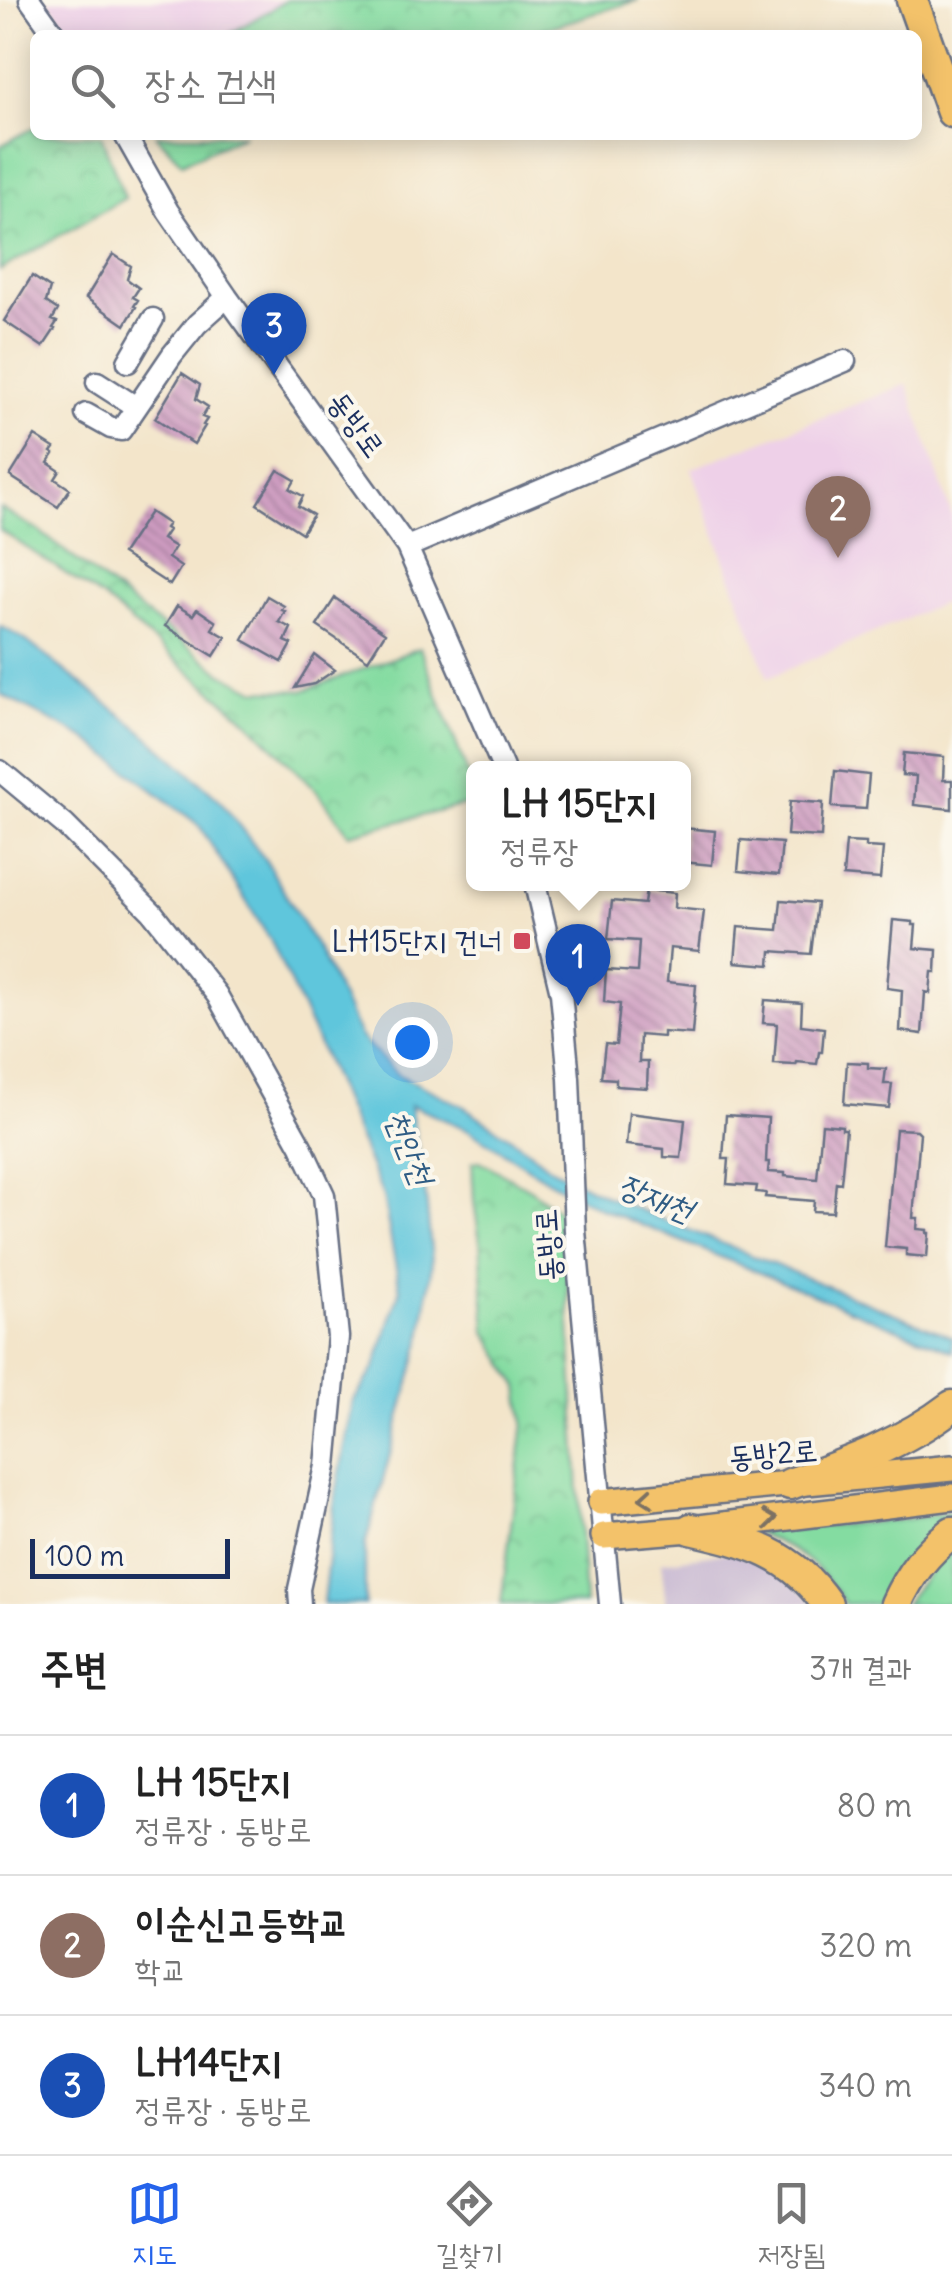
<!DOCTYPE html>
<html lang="ko">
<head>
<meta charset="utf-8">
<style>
	:root { --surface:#fff; --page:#f6f6f6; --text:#222; --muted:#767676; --line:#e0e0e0; --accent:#2563eb }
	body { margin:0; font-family:Delius,"Poor Story",sans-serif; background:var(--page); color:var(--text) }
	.scale { position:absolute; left:30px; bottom:25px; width:200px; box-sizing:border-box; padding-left:10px; border:5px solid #1b2f5e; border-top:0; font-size:28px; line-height:35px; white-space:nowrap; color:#1b2f5e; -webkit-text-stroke:8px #fbf7ec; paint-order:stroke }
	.you { position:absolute; left:412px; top:1042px; width:35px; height:35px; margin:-25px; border:8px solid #fff; border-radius:50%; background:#1a73e8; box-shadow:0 0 0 15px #1a73e833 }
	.badge { display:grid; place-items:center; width:65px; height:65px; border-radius:50%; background:var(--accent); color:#fff; font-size:32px; font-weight:700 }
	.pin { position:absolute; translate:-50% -82px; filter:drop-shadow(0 2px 5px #0008) }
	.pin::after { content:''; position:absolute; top:52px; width:35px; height:30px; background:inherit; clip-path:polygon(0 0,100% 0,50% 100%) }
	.popup { position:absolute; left:466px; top:761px; width:225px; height:130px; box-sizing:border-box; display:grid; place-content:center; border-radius:15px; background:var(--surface); filter:drop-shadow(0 2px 8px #0005); font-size:32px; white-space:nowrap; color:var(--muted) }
	.popup b { font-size:38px; color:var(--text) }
	.popup::after { content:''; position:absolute; left:50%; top:100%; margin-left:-20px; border:20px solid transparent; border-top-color:var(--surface) }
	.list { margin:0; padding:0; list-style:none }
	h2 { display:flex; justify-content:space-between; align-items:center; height:130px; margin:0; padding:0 40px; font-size:42px }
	h2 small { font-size:32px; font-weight:400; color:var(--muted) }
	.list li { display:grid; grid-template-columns:65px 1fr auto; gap:30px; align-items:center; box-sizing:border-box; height:140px; padding:0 40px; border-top:2px solid var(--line) }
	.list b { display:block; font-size:38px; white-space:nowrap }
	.list p { margin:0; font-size:32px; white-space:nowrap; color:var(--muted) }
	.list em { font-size:32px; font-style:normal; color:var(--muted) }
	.icon { flex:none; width:55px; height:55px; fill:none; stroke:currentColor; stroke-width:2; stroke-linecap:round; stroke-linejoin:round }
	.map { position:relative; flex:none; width:952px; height:1604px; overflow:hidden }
	.search { position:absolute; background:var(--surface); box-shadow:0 5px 25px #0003; left:30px; right:30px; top:30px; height:110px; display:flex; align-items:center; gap:25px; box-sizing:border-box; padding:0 35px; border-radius:15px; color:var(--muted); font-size:38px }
	.sheet { height:550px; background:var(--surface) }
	nav { display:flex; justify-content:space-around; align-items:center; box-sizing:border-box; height:140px; border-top:2px solid var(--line); background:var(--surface); font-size:28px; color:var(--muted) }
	nav a { display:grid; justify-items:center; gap:5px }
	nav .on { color:var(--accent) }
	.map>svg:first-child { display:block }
	.built { fill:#eed0e8 }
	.industrial { fill:#ccbed4 }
	.grass { fill:#84dca1; stroke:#508680; stroke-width:2.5 }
	.park { fill:url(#park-crowns); stroke:#508680; stroke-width:2.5 }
	.water { fill:#5fc6dc; stroke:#3d7a9d; stroke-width:2.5 }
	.building { fill:url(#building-back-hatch) }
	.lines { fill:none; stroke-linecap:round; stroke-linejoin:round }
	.minor-casing { stroke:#676f84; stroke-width:25 }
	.major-casing { stroke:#676f84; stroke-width:30 }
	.highway-casing { stroke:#676f84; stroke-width:35 }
	.minor { stroke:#fff; stroke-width:20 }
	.major { stroke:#f3c26a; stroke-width:25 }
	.highway { stroke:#f3c26a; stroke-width:30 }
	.oneway { stroke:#7c7163 }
	.poi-dot { fill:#d1495b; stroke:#fbf7ec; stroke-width:4 }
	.labels { text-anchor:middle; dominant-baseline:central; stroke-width:8; stroke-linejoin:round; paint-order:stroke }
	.street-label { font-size:30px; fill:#1b2f5e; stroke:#fbf7ec }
	.poi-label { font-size:30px; fill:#1b2f5e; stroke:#fbf7ec; text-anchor:end }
	.water-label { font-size:32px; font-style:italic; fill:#2f5c84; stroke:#fbf7ec }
</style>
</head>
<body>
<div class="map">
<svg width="952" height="1604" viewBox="0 0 952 1604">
	<defs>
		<pattern id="park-crowns" width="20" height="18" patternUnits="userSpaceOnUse" patternTransform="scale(2.5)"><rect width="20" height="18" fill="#84dca1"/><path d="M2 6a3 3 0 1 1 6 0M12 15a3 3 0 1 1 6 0" fill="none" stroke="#71bd8d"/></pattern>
		<pattern id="building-back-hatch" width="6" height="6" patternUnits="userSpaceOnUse" patternTransform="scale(2.5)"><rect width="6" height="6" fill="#cd9bc0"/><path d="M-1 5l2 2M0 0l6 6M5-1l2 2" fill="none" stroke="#a67f9f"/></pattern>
	</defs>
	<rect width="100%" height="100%" fill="#fbf7ec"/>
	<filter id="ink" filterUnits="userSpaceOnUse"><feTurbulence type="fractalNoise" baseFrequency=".01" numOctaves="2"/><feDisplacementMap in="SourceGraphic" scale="20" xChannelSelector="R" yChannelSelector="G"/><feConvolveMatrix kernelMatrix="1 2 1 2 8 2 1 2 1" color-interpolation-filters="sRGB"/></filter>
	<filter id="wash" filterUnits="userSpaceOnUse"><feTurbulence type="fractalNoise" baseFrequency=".0048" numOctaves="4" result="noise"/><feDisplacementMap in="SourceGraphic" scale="40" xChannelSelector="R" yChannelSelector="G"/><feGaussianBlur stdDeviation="2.25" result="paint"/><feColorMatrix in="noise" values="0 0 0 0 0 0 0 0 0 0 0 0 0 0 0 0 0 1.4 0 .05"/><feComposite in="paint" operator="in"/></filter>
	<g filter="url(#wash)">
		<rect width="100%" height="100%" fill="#f3e5ca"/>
		<path class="built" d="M48 0H287L228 35H73Z
			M907 384 952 516V599L768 678 691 469Z"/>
		<path class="industrial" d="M730 1552 772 1565 815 1604H666L661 1562Z"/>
		<path class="grass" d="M952 1512V1525L890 1604H845C817 1562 799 1551 753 1531L900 1520Z
			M952 1544V1604H904Z"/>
		<path class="park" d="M287 0H638L525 35H228Z
			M35 127V135H101L125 198 0 270V146Z
			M156 135H244L182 163Z
			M0 508 39 531 222 673 255 690 303 691 420 648 473 788V803L349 834 318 792 252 725 104 599 0 530Z
			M480 1161 530 1189 564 1215 585 1604H501L524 1423 519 1387 486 1332 480 1241 474 1202 472 1162Z"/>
		<path class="water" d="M0 626 24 639 142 731 219 799 266 861 320 953 360 1036 397 1074 463 1106 527 1149 550 1168 608 1197 952 1337V1351L602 1209 549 1181 467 1129 410 1105 426 1197 432 1261 422 1338 365 1545V1604H323L334 1505 353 1402 375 1367 400 1290 383 1196 319 1045 271 941 199 825 85 738 0 694Z"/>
		<g id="blocks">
			<path class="building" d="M113 254 131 266 127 279 139 288 133 297 138 300 134 306 136 307 125 325 86 298Z
				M32 276 50 288 46 302 58 310 52 320 57 322 53 328 55 329 43 347 4 321Z
				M182 373 200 385 196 399 208 407 202 417 207 419 203 425 205 426 194 444 155 418Z
				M35 436 54 448 51 452 54 454 48 463 60 471 55 479 70 489 58 507 10 476Z
				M278 470 295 480 290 489 303 496 298 506 313 515 302 533 257 504Z
				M150 512 168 524 165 528 168 530 162 539 175 547 168 558 181 567 170 585 122 554Z
				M267 596 284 606 282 610 285 611 279 622 291 628 285 641 292 644 282 662 243 640Z
				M335 598 385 633 368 660 317 626Z
				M177 606 193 615 197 609 216 622 212 629 226 637 214 656 165 626Z
				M315 655 335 670 314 684 295 688Z
				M904 753 944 757 943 780H952V809L914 805 916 776 902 775Z
				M835 771 869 775 866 809 832 807Z
				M790 801 823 803 821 837 787 835Z
				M683 828 715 831 712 865 683 862Z
				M741 840 782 843 779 875 738 871Z
				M846 842 866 843V847L883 848 880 879 843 876Z
				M646 890 675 893 674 908 704 911 699 951 670 948 667 982 696 985 692 1034 663 1032V1037L640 1035 639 1062H648L647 1088 616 1086V1079L601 1078 605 1044 616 1045 620 1004 604 1002 606 970 637 972 639 941 608 939 612 901 644 904Z
				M781 900 817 903 811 954 771 951 770 965 735 962 738 927 778 930Z
				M893 920 913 922V925H916L914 948 937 950 936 972H932L930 993 925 992 922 1034 900 1031 902 990 887 988Z
				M765 1000 802 1003 801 1025 824 1028 822 1052H819L817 1064 797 1062 796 1065 774 1064 777 1024 763 1023Z
				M847 1062 868 1063V1068L886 1069 884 1084H892L889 1108 844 1104Z
				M629 1113 685 1120 681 1158 664 1157V1149L626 1145Z
				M726 1115 768 1118 766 1162H769L768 1172 785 1173V1176L817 1179 822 1124 842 1126V1129H846L841 1183 836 1182 833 1212 813 1211 814 1201 765 1197 766 1193 756 1192 757 1186 727 1184 729 1159H723Z
				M896 1129 917 1130 920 1133 913 1218H918L917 1229 927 1230V1233H929L927 1257 906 1255V1249L885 1247Z"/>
		</g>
	</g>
	<g filter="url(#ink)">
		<use href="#blocks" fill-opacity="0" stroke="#676f84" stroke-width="2.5"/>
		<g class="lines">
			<defs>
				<path id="minor" d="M30 0 55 35
					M125 135 168 211 227 297 407 547 503 768
					M128 362 153 319
					M97 382 136 407
					M86 414 111 428 121 430 172 355 197 324 227 297
					M407 547 845 361
					M0 771 65 825 152 912 217 995 301 1146 324 1195 338 1337 326 1466 299 1589 300 1604
					M535 884 561 993 569 1078 575 1231 610 1604"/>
				<path id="major" d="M601 1502 952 1468
					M604 1536 691 1529 952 1497"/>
				<path id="highway" d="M912 0 952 112
					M790 1484C846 1464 904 1443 952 1406
					M691 1529C749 1542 792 1553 827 1604
					M896 1604C910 1573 926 1553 952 1532"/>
			</defs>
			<use href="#minor" class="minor-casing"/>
			<use href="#major" class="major-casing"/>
			<use href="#highway" class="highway-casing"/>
			<use href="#minor" class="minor"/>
			<use href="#major" class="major"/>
			<use href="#highway" class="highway"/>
		</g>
		<defs><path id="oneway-chevron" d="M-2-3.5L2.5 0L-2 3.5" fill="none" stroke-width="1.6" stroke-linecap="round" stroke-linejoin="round" transform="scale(2.5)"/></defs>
		<g class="oneway">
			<use href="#oneway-chevron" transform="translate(646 1498) rotate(175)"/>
			<use href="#oneway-chevron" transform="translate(770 1519) rotate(-7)"/>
		</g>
	</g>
	<rect class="poi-dot" x="512" y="931" width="20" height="20" rx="5"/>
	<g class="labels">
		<g class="street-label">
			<text transform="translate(357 424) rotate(54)">동방로</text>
			<text transform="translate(547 1245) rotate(-94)">동방로</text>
			<text transform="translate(773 1453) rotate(-5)">동방2로</text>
		</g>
		<g class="poi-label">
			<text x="502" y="941">LH15단지 건너</text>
		</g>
		<g class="water-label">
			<text transform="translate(410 1147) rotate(68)">천안천</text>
			<text transform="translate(656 1197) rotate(22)">장재천</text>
		</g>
	</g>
</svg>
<div class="scale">100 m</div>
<div class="you"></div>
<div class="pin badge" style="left:578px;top:1006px;background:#1a4fb4">1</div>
<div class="popup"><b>LH 15단지</b>정류장</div>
<div class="pin badge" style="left:838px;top:558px;background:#8d6e63">2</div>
<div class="pin badge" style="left:274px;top:375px;background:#1a4fb4">3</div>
<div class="search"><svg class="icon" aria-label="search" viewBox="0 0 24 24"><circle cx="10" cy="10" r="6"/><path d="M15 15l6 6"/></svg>장소 검색</div>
</div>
<section class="sheet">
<h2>주변<small>3개 결과</small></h2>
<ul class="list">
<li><span class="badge" style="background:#1a4fb4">1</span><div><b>LH 15단지</b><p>정류장 · 동방로</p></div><em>80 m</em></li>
<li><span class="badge" style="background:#8d6e63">2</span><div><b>이순신고등학교</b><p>학교</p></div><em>320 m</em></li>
<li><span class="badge" style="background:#1a4fb4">3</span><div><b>LH14단지</b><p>정류장 · 동방로</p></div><em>340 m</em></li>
</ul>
</section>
<nav>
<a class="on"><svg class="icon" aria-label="map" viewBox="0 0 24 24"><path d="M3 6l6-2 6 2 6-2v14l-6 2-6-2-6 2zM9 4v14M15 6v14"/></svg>지도</a>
<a><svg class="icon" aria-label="directions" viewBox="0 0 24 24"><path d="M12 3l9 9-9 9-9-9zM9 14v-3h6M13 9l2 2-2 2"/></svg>길찾기</a>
<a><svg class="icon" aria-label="saved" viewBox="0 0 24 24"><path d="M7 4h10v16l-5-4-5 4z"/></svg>저장됨</a>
</nav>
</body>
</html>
